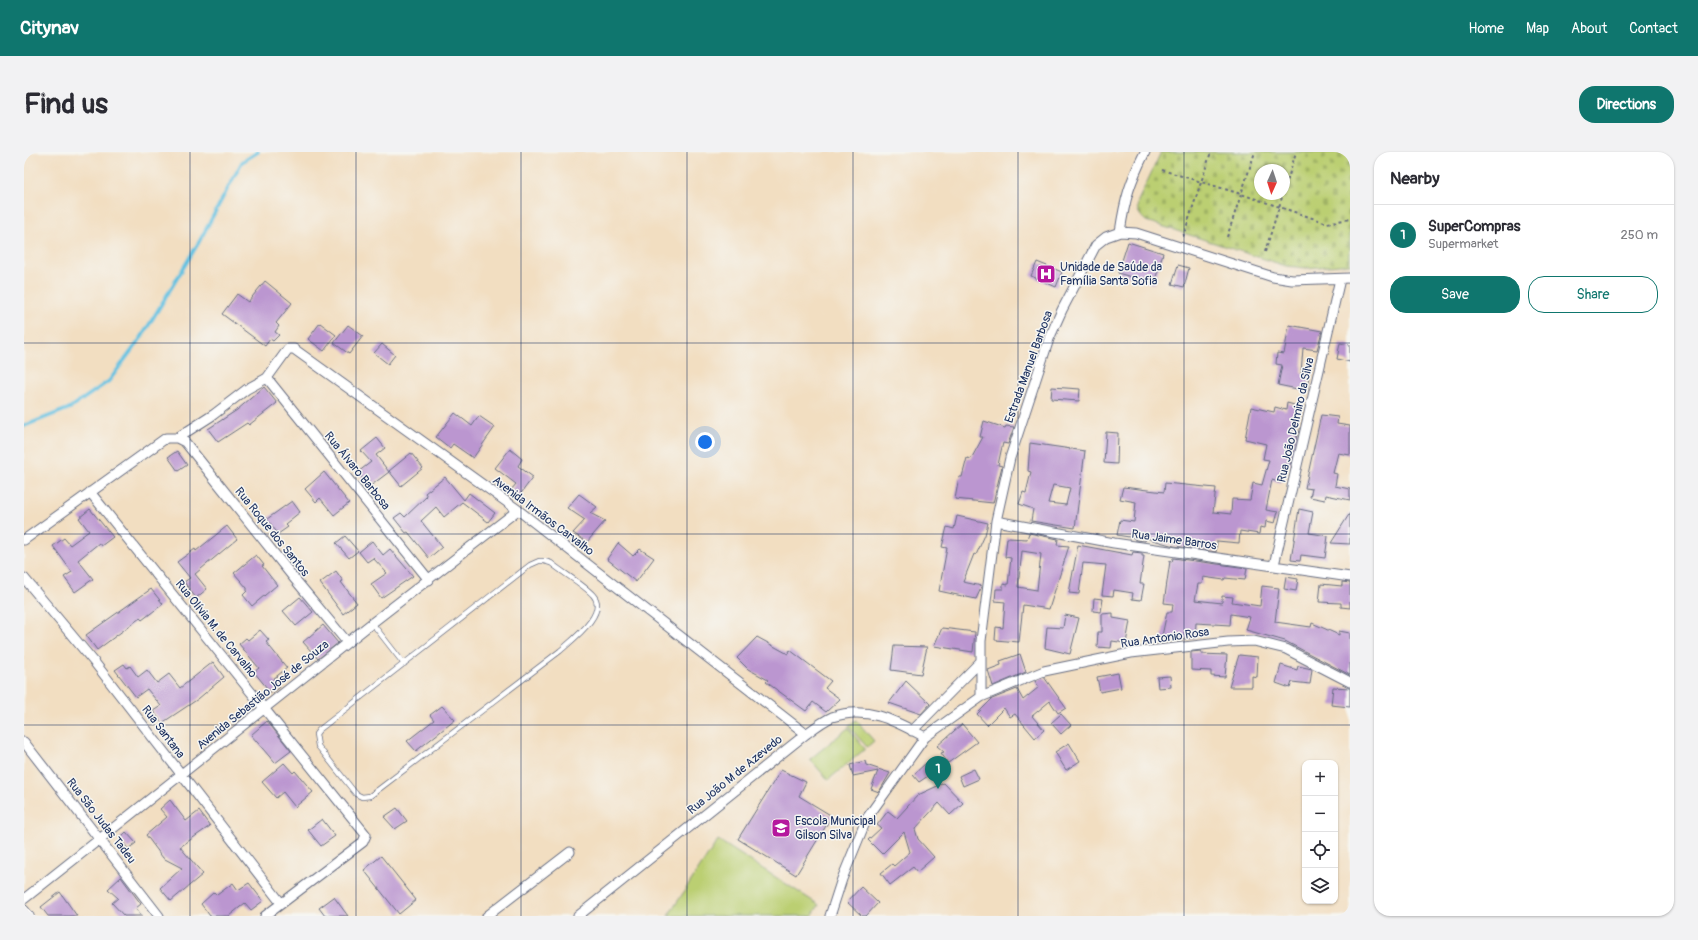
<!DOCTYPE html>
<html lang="en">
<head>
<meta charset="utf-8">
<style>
	:root { --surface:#fff; --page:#f2f2f3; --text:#2b2b33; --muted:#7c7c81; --line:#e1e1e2; --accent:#0f766e }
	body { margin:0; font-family:Pangolin,sans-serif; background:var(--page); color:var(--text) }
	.controls { position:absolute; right:12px; bottom:12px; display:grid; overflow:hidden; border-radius:8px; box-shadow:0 1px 3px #0004 }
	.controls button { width:36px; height:36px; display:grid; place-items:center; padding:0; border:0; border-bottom:1px solid var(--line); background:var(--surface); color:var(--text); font:20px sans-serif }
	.compass { position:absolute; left:1230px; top:12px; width:36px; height:36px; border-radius:50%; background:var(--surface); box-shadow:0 1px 3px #0004; rotate:183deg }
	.you { position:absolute; left:681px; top:290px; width:14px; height:14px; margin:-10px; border:3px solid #fff; border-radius:50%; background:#1a73e8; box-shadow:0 0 0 6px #1a73e833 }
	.badge { display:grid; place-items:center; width:26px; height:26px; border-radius:50%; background:var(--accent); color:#fff; font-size:13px; font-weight:700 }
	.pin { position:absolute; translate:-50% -33px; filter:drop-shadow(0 1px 2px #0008) }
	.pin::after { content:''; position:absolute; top:21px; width:14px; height:12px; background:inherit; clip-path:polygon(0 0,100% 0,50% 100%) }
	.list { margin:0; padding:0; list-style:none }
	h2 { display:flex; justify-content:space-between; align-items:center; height:52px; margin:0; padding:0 16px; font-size:17px }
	h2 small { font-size:13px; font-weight:400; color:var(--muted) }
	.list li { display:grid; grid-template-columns:26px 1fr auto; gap:12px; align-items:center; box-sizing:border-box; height:60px; padding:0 16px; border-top:1px solid var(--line) }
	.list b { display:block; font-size:15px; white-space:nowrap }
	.list p { margin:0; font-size:13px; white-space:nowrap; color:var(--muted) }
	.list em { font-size:13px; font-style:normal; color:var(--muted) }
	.actions { display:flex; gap:8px; padding:12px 16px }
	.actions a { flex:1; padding:9px 0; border:1px solid var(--accent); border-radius:16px; text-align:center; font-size:14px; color:var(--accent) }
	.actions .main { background:var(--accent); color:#fff }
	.icon { flex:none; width:22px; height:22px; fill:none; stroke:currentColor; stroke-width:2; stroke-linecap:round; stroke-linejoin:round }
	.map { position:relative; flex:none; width:1326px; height:764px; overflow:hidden; border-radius:16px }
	header { display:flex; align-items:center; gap:24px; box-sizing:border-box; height:56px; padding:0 20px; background:var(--accent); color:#fff }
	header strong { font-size:19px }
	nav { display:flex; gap:22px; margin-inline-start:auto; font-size:14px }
	.intro { display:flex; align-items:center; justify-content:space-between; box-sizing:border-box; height:96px; padding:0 24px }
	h1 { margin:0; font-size:28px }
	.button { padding:10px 18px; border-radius:16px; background:var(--accent); color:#fff; font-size:14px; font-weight:700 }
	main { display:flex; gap:24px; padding:0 24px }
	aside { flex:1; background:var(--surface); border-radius:16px; box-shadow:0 1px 3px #0004 }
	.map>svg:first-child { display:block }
	.cemetery { fill:url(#cemetery-stones); stroke:#6b7f68; fill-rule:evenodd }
	.green { fill:#bbcf72; stroke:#6b7f68 }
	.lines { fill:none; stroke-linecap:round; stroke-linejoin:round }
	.stream { stroke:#62c1e1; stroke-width:3.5 }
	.building { fill:#bb96d0; fill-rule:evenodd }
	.lane-casing { stroke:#666c81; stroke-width:6 }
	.street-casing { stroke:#666c81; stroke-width:11 }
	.path { stroke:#666c81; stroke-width:2; stroke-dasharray:3 3; stroke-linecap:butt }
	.lane { stroke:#fff; stroke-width:4.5 }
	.street { stroke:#fff; stroke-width:9 }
	.grid { fill:none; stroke:#1b2f5e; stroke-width:1; stroke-opacity:0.55 }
	.labels { text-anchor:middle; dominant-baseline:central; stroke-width:3; stroke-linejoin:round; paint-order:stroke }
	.poi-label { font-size:12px; fill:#1b2f5e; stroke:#f6f6f2; text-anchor:start }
	.street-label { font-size:12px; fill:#1b2f5e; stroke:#f6f6f2 }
</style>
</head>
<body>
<header>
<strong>Citynav</strong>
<nav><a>Home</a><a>Map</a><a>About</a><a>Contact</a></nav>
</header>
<div class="intro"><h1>Find us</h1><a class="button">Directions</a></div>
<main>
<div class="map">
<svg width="1326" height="764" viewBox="0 0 1326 764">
	<defs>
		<pattern id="cemetery-stones" width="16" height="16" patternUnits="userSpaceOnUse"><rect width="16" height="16" fill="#bbcf72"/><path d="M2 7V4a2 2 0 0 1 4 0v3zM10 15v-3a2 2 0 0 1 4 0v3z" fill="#a0b265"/></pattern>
	</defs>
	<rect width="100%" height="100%" fill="#f6f6f2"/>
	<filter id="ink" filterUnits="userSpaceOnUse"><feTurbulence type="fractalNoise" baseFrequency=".025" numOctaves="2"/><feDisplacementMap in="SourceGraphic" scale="8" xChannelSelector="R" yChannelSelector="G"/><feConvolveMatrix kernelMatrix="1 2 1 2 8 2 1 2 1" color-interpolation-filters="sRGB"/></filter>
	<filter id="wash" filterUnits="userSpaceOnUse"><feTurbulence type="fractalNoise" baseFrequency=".012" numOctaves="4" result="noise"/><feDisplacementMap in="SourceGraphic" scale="16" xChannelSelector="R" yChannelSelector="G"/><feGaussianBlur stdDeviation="0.9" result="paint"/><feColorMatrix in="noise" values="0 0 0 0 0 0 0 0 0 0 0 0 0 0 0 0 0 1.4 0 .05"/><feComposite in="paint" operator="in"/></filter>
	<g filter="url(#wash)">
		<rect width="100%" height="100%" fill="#f2dec1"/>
		<path class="cemetery" d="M1137 0H1326V112L1283 116 1262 114 1122 69C1115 63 1112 58 1114 49ZM1236 18H1260V42H1236Z"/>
		<path class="green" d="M832 568 850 589 843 595 824 574Z
			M824 576 841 597 804 628 786 607Z
			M694 688 795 753 788 764H644Z"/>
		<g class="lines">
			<path class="stream" d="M0 274 46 256 85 229 117 186 175 90 218 10 234 0"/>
		</g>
		<g id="blocks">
			<path class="building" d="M1104 90 1139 101 1130 132 1094 121Z
				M1013 110 1038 120 1032 135 1007 124Z
				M1154 113 1165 116 1160 135 1148 132Z
				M241 129 268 151 252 171 255 174 251 180 255 183 249 189 246 187 241 194 198 162 213 142 224 150Z
				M296 171 312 183 300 199 284 187Z
				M324 173 339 184 325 202 310 191Z
				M1265 173 1298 179 1293 198 1279 196 1277 221 1285 222 1283 239 1254 233 1258 213 1252 212 1253 201 1260 202Z
				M1316 191 1326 193V210L1313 207Z
				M358 192 371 203 364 212 350 201Z
				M240 235 253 251 225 273 223 271 194 290 184 277 213 258Z
				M1028 235 1056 237 1055 249 1027 247Z
				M1263 251 1274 254 1268 277 1274 279 1266 313 1261 312 1257 331 1248 328 1242 358 1254 360 1251 371 1242 369 1241 376 1236 375 1235 382 1216 379 1215 391 1193 389 1192 400 1150 394 1122 386 1121 389 1111 388V386L1093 383 1096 368 1110 370 1112 350 1096 347 1099 335 1140 340 1141 331 1192 336 1189 360 1207 362 1208 347 1226 348 1229 331 1238 333 1245 308 1239 307 1242 292 1221 287 1227 255 1250 260 1251 255 1262 258Z
				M431 261 448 274 455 264 471 275 449 306 429 292 426 296 412 285Z
				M1297 263 1314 265 1313 272 1326 274V303L1314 301 1309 321 1313 322 1311 334 1326 337V348L1302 343 1301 348 1286 345 1288 337 1281 336Z
				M960 269 981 276 982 274 990 275 984 292 979 291 977 299 974 313 978 314 969 351 931 347 935 325H938L943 306 947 307 959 285H956Z
				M1082 280 1094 281 1093 312 1080 311Z
				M353 286 361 296 352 303 365 320 345 335 334 320 347 310 337 299Z
				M1006 291 1061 299 1051 376 1007 369 1009 357 995 352 999 340 1002 341 1007 320 1004 319ZM1029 333 1046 336 1042 353 1024 351Z
				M486 297 498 307 494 314 509 325 495 344 487 338 492 332 471 316Z
				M153 299 163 313 154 319 144 305Z
				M387 301 399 316 377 334 365 319Z
				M300 320 325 351 310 363 296 346 292 350 281 337Z
				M421 325 440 348 445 341 471 361 464 370 438 350 420 365 412 355 397 369 418 395 405 406 384 380 382 381 370 366 377 361 381 365 403 344 401 341Z
				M555 342 573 355 566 361 581 369 563 390 549 381 561 368 543 356Z
				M268 349 276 360 261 372 264 375 254 382 243 367Z
				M66 357 89 385 77 394 75 391 54 408 69 427 51 440 40 425 48 420 29 394 40 386 46 393 65 379 55 366Z
				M1275 357 1289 360 1285 381 1304 384 1301 406 1277 403 1276 409 1267 408Z
				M1326 361V392L1307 391Z
				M933 364 964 371 961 383 952 403 950 402 939 430 958 434 952 447 915 439 923 396 918 395 923 375 930 377Z
				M203 374 213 387 171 422 183 437 172 446 160 430 166 426 153 410 171 397 172 399Z
				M1005 381 1034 387 1033 393 1045 394 1025 457 999 453 995 490 971 488 972 475 979 476 981 450 971 449 972 437H979V432L984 433 987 406 981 405 983 386 1003 387ZM998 399 1017 402 1013 438 994 435Z
				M321 384 334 399 325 406 312 391Z
				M348 389 359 403 366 397 389 424 357 446 347 432 363 421 349 406 343 410 335 400Z
				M594 391 609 404 616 397 630 406 612 430 583 407Z
				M1054 393 1108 403 1109 400 1118 401V404H1120L1116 432H1120L1117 448 1108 447 1109 441 1090 438 1089 444 1078 443 1082 413 1059 411 1055 442 1045 441Z
				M232 403 240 413 238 414 253 433 228 454 219 443 223 439V436L210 421Z
				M1149 406 1223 416 1221 428 1201 426 1200 428 1179 425 1178 432H1174L1171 448 1198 451V444L1209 445 1208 450 1236 454 1238 434 1255 436 1251 470 1287 475 1288 471 1315 483V479L1326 481V523L1261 489 1222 478 1226 465 1207 462 1206 473 1172 471 1171 486 1137 489 1143 460H1148L1149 452 1140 451 1146 409 1148 410Z
				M312 419 319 429 317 430 333 451 319 462 296 431Z
				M1262 425 1274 427 1272 439 1260 437Z
				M1318 430 1326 431V456L1317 455V451L1295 450 1297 432 1318 434Z
				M127 437 139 452 118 468 116 466 73 498 62 483Z
				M276 445 289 460 272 474 259 459Z
				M1070 446 1079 447 1077 460 1069 459Z
				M1089 461V466L1106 469 1102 491 1088 489 1087 496 1073 495 1074 480H1078V462Z
				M1041 463 1055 466 1046 502 1021 496 1023 475 1039 476Z
				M299 473 314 491 294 507 279 490Z
				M918 476 951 480 949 500 910 494Z
				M236 478 245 488 242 490 263 516 249 527 256 535 248 542 230 520 235 516 215 492 222 486 224 488Z
				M733 485 764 502 766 498 807 529 801 536 816 547 802 560 789 550 782 559 742 530 744 528 724 517 713 506Z
				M870 494 903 495 897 522 867 518Z
				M1177 499V502L1203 503 1201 525 1187 524V519L1167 518V500Z
				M996 502 1002 520 969 534 964 518 977 513 976 509Z
				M1215 503 1234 505 1233 525 1228 524V535H1205Z
				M189 510 200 525 174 547 138 571 129 559 137 554 123 537 112 545 91 518 100 512 103 516 106 514 114 525 123 518 133 531 145 522 156 536Z
				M1257 513 1273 518 1274 514 1288 517 1286 532 1268 530 1266 536 1252 531Z
				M1094 521 1097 536 1076 540 1073 525Z
				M1146 524 1147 535 1134 536 1133 525Z
				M1020 525 1042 556 1034 561 1026 549 1008 564 1020 578 1011 586 991 562 986 565 980 556 963 573 953 562 968 547 993 537 999 548 1015 535 1011 529Z
				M882 529 906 552 897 562 865 551Z
				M1309 535 1326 536V555L1307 553Z
				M418 554 431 568 392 599 383 589 410 568 406 563Z
				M1037 562 1047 573 1037 582 1027 571Z
				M243 569 267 599 251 611 227 583Z
				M938 572 953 590 924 611 917 601 920 600 913 594Z
				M1045 591 1056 609 1042 618 1031 600Z
				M841 609 842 613 866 621 855 640 847 637 854 619 829 624 826 613Z
				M260 611 269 621 271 619 289 640 271 655 259 640 252 646 238 630Z
				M902 611 910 620 895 630 889 623Z
				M950 617 955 627 939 634 935 624Z
				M757 618 782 630 775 644 808 664 772 723 714 687Z
				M920 631 939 651 926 663 915 651 891 677 894 687 910 705 893 720 889 715 866 733 857 721 868 712 870 714 886 700 880 680 858 702 844 688 857 676 853 673 864 659 873 666 894 643Z
				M146 648 162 669 175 659 186 674 156 695 179 722 147 749 136 736 158 716 139 706 122 683 143 665 136 657Z
				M373 656 383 669 371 677 360 665Z
				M298 667 311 684 297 694 284 678Z
				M102 680 112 691 104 697 96 686Z
				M357 704 392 748 375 762 340 718Z
				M97 725 117 752 112 756 118 764H100L88 751 94 746 84 737Z
				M209 731 214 738 225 731 239 749 227 758 221 751 205 764H186L177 752 190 740 193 743Z
				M837 735 854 751 842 764H838L823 750Z
				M36 740 53 764H24L17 755Z
				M310 745 324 764H301L295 756Z"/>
		</g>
	</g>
	<g filter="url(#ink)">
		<use href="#blocks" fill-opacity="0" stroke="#666c81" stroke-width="1"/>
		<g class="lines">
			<defs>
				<path id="lane" d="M515 409H520L527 411C539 421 559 432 569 443 585 461 548 488 536 499L346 644 338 645 332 642 294 594 292 582 295 578 506 413Z
					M348 471 380 512"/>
				<path id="street" d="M1096 80C1101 46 1106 30 1121 0
					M243 226 405 428
					M153 286 161 290 269 425 323 490
					M66 340 342 683 339 690 241 764
					M972 369 1090 391 1326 425
					M0 388 142 286H153L189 263 223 237 243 226 264 197H270L494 358 782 582
					M1250 413 1316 127
					M0 426 71 511 257 751
					M957 545 1020 519 1107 501 1204 490 1230 489 1262 497 1326 530
					M888 579 957 509
					M0 590 135 764
					M0 747 348 471 494 358
					M0 758 5 764
					M463 764 546 700
					M554 764 782 582C790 576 799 569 808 565 844 553 871 569 901 585
					M806 764 818 727 843 666 901 585 957 545V489L972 369 986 306 1025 187 1038 158 1072 93 1082 85 1096 80 1112 81 1249 125 1268 128 1326 126"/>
			</defs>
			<use href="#lane" class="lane-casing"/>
			<use href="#street" class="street-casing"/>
			<path class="path" d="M1138 18 1217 42 1303 71 1326 67
				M1260 40 1272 0
				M1159 85 1187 0
				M1203 85 1231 0
				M1241 100 1259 42"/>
			<use href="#lane" class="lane"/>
			<use href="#street" class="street"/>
		</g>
	</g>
	<path class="grid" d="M166 0V764M332 0V764M497 0V764M663 0V764M829 0V764M994 0V764M1160 0V764M0 191H1326M0 382H1326M0 573H1326"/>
	<defs>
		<symbol id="hospital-square" viewBox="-11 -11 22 22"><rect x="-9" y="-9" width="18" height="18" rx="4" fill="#b5179e" stroke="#f6f6f2"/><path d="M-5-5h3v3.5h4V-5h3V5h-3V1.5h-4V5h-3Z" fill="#fff"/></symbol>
		<symbol id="school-square" viewBox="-11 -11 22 22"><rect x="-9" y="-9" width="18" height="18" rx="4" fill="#b5179e" stroke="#f6f6f2"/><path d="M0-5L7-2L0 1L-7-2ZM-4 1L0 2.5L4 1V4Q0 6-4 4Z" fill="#fff"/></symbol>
	</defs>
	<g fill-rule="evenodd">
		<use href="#hospital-square" x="1011" y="111" width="22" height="22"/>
		<use href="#school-square" x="746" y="665" width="22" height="22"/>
	</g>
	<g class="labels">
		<g class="poi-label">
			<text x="1036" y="115">Unidade de Saúde da<tspan x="1036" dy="14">Família Santa Sofia</tspan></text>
			<text x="771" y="669">Escola Municipal<tspan x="771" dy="14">Gilson Silva</tspan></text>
		</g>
		<g class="street-label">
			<text transform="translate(1005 215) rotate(-70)">Estrada Manuel Barbosa</text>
			<text transform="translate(1272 268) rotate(-77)">Rua João Delmiro da Silva</text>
			<text transform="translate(333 319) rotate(51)">Rua Álvaro Barbosa</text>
			<text transform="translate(519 364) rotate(37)">Avenida Irmãos Carvalho</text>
			<text transform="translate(248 380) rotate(51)">Rua Roque dos Santos</text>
			<text transform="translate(1150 388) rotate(8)">Rua Jaime Barros</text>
			<text transform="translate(192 477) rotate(51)">Rua Olívia M. de Carvalho</text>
			<text transform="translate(1141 486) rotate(-8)">Rua Antonio Rosa</text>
			<text transform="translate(239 543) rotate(-39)">Avenida Sebastião José de Souza</text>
			<text transform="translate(139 580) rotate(53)">Rua Santana</text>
			<text transform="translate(711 623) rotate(-39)">Rua João M de Azevedo</text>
			<text transform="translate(77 669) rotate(52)">Rua São Judas Tadeu</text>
		</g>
	</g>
</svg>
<div class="controls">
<button>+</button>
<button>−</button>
<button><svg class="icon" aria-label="locate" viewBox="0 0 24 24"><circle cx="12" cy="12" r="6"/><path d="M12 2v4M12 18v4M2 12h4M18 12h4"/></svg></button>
<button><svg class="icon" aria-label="layers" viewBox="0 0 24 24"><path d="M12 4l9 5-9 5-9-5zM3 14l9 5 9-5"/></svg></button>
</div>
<svg class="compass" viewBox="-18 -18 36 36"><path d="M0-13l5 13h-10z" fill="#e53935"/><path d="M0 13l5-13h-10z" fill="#7c7c81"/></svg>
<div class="you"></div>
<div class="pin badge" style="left:914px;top:637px">1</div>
</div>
<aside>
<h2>Nearby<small></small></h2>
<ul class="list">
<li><span class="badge">1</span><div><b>SuperCompras</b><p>Supermarket</p></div><em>250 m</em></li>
</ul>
<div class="actions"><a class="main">Save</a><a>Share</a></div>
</aside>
</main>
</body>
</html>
